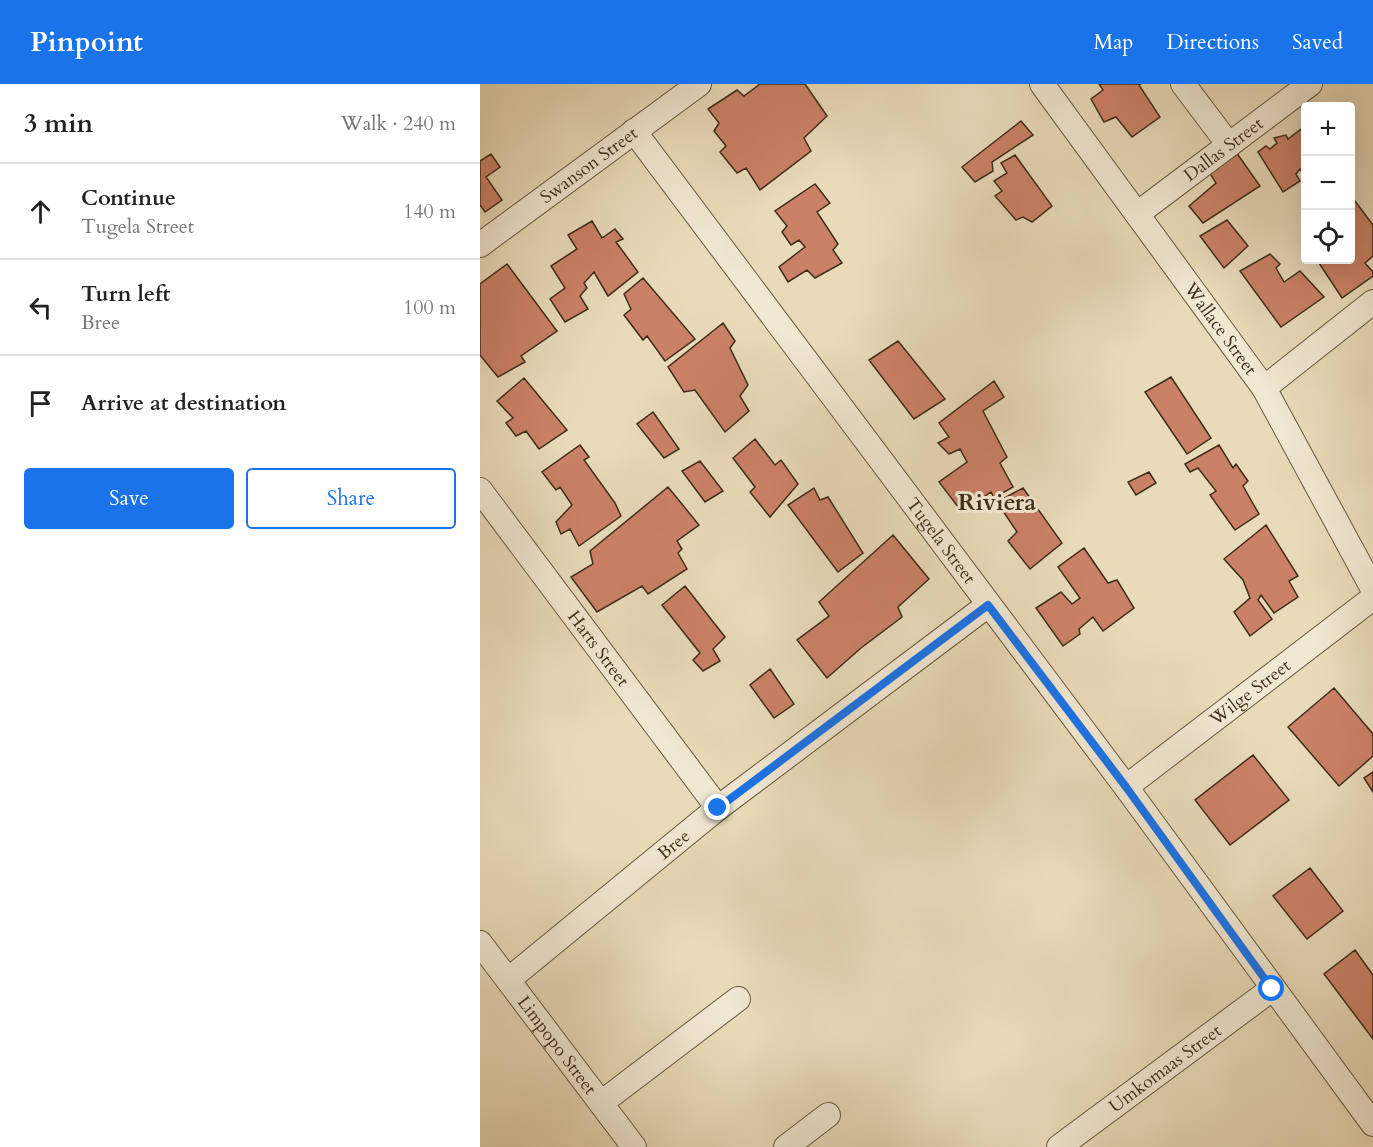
<!DOCTYPE html>
<html lang="en">
<head>
<meta charset="utf-8">
<style>
	:root { --surface:#fff; --page:#f2f2f2; --text:#222; --muted:#767676; --line:#e0e0e0; --accent:#1a73e8 }
	body { margin:0; font-family:Cardo,serif; background:var(--page); color:var(--text) }
	.controls { position:absolute; right:18px; top:18px; display:grid; overflow:hidden; border-radius:6px; box-shadow:0 6px 24px #0002 }
	.controls button { width:54px; height:54px; display:grid; place-items:center; padding:0; border:0; border-bottom:2px solid var(--line); background:var(--surface); color:var(--text); font:30px sans-serif }
	.stop { position:absolute; width:18px; height:18px; margin:-14px; border:4px solid #1a73e8; border-radius:50%; background:#fff }
	.stop.end { background:#1a73e8; border-color:#fff; box-shadow:0 2px 6px #0008 }
	.list { margin:0; padding:0; list-style:none }
	h2 { display:flex; justify-content:space-between; align-items:center; height:78px; margin:0; padding:0 24px; font-size:26px }
	h2 small { font-size:20px; font-weight:400; color:var(--muted) }
	.list li { display:grid; grid-template-columns:39px 1fr auto; gap:18px; align-items:center; box-sizing:border-box; height:96px; padding:0 24px; border-top:2px solid var(--line) }
	.list b { display:block; font-size:22px; white-space:nowrap }
	.list p { margin:0; font-size:20px; white-space:nowrap; color:var(--muted) }
	.list em { font-size:20px; font-style:normal; color:var(--muted) }
	.actions { display:flex; gap:12px; padding:18px 24px }
	.actions a { flex:1; padding:14px 0; border:2px solid var(--accent); border-radius:6px; text-align:center; font-size:21px; color:var(--accent) }
	.actions .main { background:var(--accent); color:#fff }
	.icon { flex:none; width:33px; height:33px; fill:none; stroke:currentColor; stroke-width:2; stroke-linecap:round; stroke-linejoin:round }
	.map { position:relative; flex:none; width:893px; height:1063px; overflow:hidden }
	header { display:flex; align-items:center; gap:36px; box-sizing:border-box; height:84px; padding:0 30px; background:var(--accent); color:#fff }
	header strong { font-size:28px }
	nav { display:flex; gap:33px; margin-inline-start:auto; font-size:21px }
	main { display:flex }
	aside { flex:1; background:var(--surface) }
	.map>svg:first-child { display:block }
	.building { fill:#cb8168; stroke:#3d2d19; stroke-width:1.5 }
	.lines { fill:none; stroke-linecap:round; stroke-linejoin:round }
	.minor-casing { stroke:#685841; stroke-width:26 }
	.minor { stroke:#f1e8d2; stroke-width:24 }
	.route { stroke:#1a73e8; stroke-width:8 }
	.labels { text-anchor:middle; dominant-baseline:central; stroke-width:6; stroke-linejoin:round; paint-order:stroke }
	.street-label { font-size:18px; fill:#3d2d19; stroke:#f1e8d2 }
	.district-label { font-size:24px; font-weight:bold; fill:#3d2d19; stroke:#f1e8d2 }
</style>
</head>
<body>
<header>
<strong>Pinpoint</strong>
<nav><a>Map</a><a>Directions</a><a>Saved</a></nav>
</header>
<main>
<aside>
<h2>3 min<small>Walk · 240 m</small></h2>
<ul class="list">
<li><svg class="icon" aria-label="ahead" viewBox="0 0 24 24"><path d="M12 20V5M6 11l6-6 6 6"/></svg><div><b>Continue</b><p>Tugela Street</p></div><em>140 m</em></li>
<li><svg class="icon" aria-label="left" viewBox="0 0 24 24"><path d="M17 20v-9H6M10 6l-5 5 5 5"/></svg><div><b>Turn left</b><p>Bree</p></div><em>100 m</em></li>
<li><svg class="icon" aria-label="arrive" viewBox="0 0 24 24"><path d="M6 21V4h12l-3 4 3 4H6"/></svg><div><b>Arrive at destination</b></div></li>
</ul>
<div class="actions"><a class="main">Save</a><a>Share</a></div>
</aside>
<div class="map">
<svg width="893" height="1063" viewBox="0 0 893 1063">
	<rect width="100%" height="100%" fill="#e9dbb9"/>
	<filter id="stains"><feTurbulence type="fractalNoise" baseFrequency=".00333" numOctaves="4"/><feColorMatrix values="0 0 0 0 .2 0 0 0 0 .09 0 0 0 0 .02 0 0 0 .5 -.17"/></filter>
	<radialGradient id="worn" r=".72"><stop offset=".6" stop-color="#630" stop-opacity="0"/><stop offset="1" stop-color="#630" stop-opacity=".3"/></radialGradient>
	<path class="building" d="M280 0H325L347 32 324 54 331 67 280 106 266 84 257 89 240 68 246 62 234 47 239 39 228 25 257 6 264 12Z
		M619 0H661L659 1 680 33 652 53 636 33 624 38 611 15 623 6Z
		M541 37 553 51 512 78 513 87 495 98 482 83Z
		M821 45 826 52V93L820 85 816 90 820 97 803 108 778 68 786 62 790 65 797 59 794 54 806 51 808 55Z
		M756 68 780 102 723 139 709 122 736 99 729 88Z
		M11 70 20 83 6 93 22 116 5 128 0 121V77Z
		M535 71 572 122 552 138 543 133 536 136 515 112 522 107 514 97 527 89 521 79Z
		M335 100 350 119 337 128 358 160 353 166 362 179 335 194 327 186 308 198 299 183 325 163 319 156 311 161 302 148 307 142 295 127Z
		M875 117 893 141V172L885 179 893 188V192L862 214 837 176H870V121Z
		M747 136 768 162 744 184 720 152Z
		M112 137 122 154 135 145 143 155 136 158 158 188 128 212 114 188 104 199 107 204 100 212 108 225 85 238 70 215 85 204 71 182 97 165 88 151Z
		M790 170 800 180 796 184 804 198 820 187 844 213 801 243 760 187Z
		M27 180 77 247 41 272 45 278 18 293 0 271V200Z
		M163 194 215 255 185 277 167 252 163 256 144 231 151 225 144 210Z
		M243 239 255 257 250 264 268 301 260 312 269 327 245 348 215 306 204 308 188 283Z
		M418 257 465 315 434 335 389 276Z
		M691 293 731 354 707 370 665 308Z
		M44 294 87 346 59 365 46 347 36 352 26 339 33 334 17 317Z
		M514 297 524 313 503 327 527 373 520 379 533 403 514 414 511 408 482 428 459 398 487 378 480 365 469 370 458 359 469 353 459 339Z
		M173 328 199 365 184 374 157 340Z
		M275 355 295 381 301 376 318 400 290 433 270 408 275 403 253 374Z
		M100 361 109 373 104 376 135 419 141 432 99 462 90 445 81 450 76 438 92 421 80 403 76 406 62 388Z
		M739 361 753 384 756 380 768 397 763 402 779 430 755 446 730 411 736 407 718 384 710 388 705 380Z
		M220 377 243 407 225 418 202 387Z
		M669 388 676 399 656 411 648 398Z
		M188 403 219 441 197 457 202 465 198 469 207 485 168 510 162 502 117 528 91 493 113 480 110 467Z
		M334 404 340 416 348 413 383 469 358 488 308 421Z
		M543 404 582 459 550 485 528 457 537 448 517 418Z
		M786 441 818 492 809 497 818 513 794 529 781 511 778 516 792 535 770 552 754 528 770 514 763 496 744 475Z
		M413 451 449 495 418 523 422 533 381 564 347 594 317 556 349 532 339 518Z
		M604 464 628 499 637 496 654 524 623 547 613 533 599 545 600 550 583 562 556 524 581 508 592 520 600 514 578 483Z
		M205 502 245 553 233 565 240 577 223 587 213 576 220 569 182 521Z
		M290 585 314 620 294 634 270 601Z
		M854 604 893 650V672L859 702 808 643Z
		M773 671 809 716 750 761 715 716Z
		M893 688V708L884 694Z
		M830 784 863 827 827 855 793 812Z
		M875 866 893 891V955L844 890Z"/>
	<g class="lines">
		<defs>
			<g id="minor">
				<path id="s1" d="M562 0 784 304 893 505"/>
				<path d="M703 0 749 61"/>
				<path id="s2" d="M154 47 646 703 893 1040"/>
				<path id="s3" d="M657 130 830 0"/>
				<path id="s4" d="M0 161 219 0"/>
				<path d="M784 304 893 218"/>
				<path id="s5" d="M0 406 238 724"/>
				<path id="s6" d="M646 703 893 514"/>
				<path id="s7" d="M0 859 154 1063"/>
				<path id="s8" d="M28 896 238 724 508 521"/>
				<path d="M121 1019 258 915"/>
				<path d="M306 1063 348 1031"/>
				<path id="s9" d="M579 1063 792 905"/>
			</g>
		</defs>
		<use href="#minor" class="minor-casing"/>
		<use href="#minor" class="minor"/>
	</g>
	<g class="lines">
		<path class="route" d="M238 724 508 521 646 703 792 905"/>
	</g>
	<g class="labels">
		<g class="street-label">
			<text stroke="none"><textPath href="#s3" startOffset="108">Dallas Street</textPath></text>
			<text stroke="none"><textPath href="#s4" startOffset="135">Swanson Street</textPath></text>
			<text stroke="none"><textPath href="#s1" startOffset="303">Wallace Street</textPath></text>
			<text stroke="none"><textPath href="#s2" startOffset="512">Tugela Street</textPath></text>
			<text stroke="none"><textPath href="#s5" startOffset="198">Harts Street</textPath></text>
			<text stroke="none"><textPath href="#s6" startOffset="156">Wilge Street</textPath></text>
			<text stroke="none"><textPath href="#s8" startOffset="214">Bree</textPath></text>
			<text stroke="none"><textPath href="#s7" startOffset="128">Limpopo Street</textPath></text>
			<text stroke="none"><textPath href="#s9" startOffset="132">Umkomaas Street</textPath></text>
		</g>
		<g class="district-label">
			<text x="517" y="418">Riviera</text>
		</g>
	</g>
	<rect width="100%" height="100%" filter="url(#stains)"/>
	<rect width="100%" height="100%" fill="url(#worn)"/>
</svg>
<div class="controls">
<button>+</button>
<button>−</button>
<button><svg class="icon" aria-label="locate" viewBox="0 0 24 24"><circle cx="12" cy="12" r="6"/><path d="M12 2v4M12 18v4M2 12h4M18 12h4"/></svg></button>
</div>
<div class="stop" style="left:792px;top:905px"></div>
<div class="stop end" style="left:238px;top:724px"></div>
</div>
</main>
</body>
</html>
